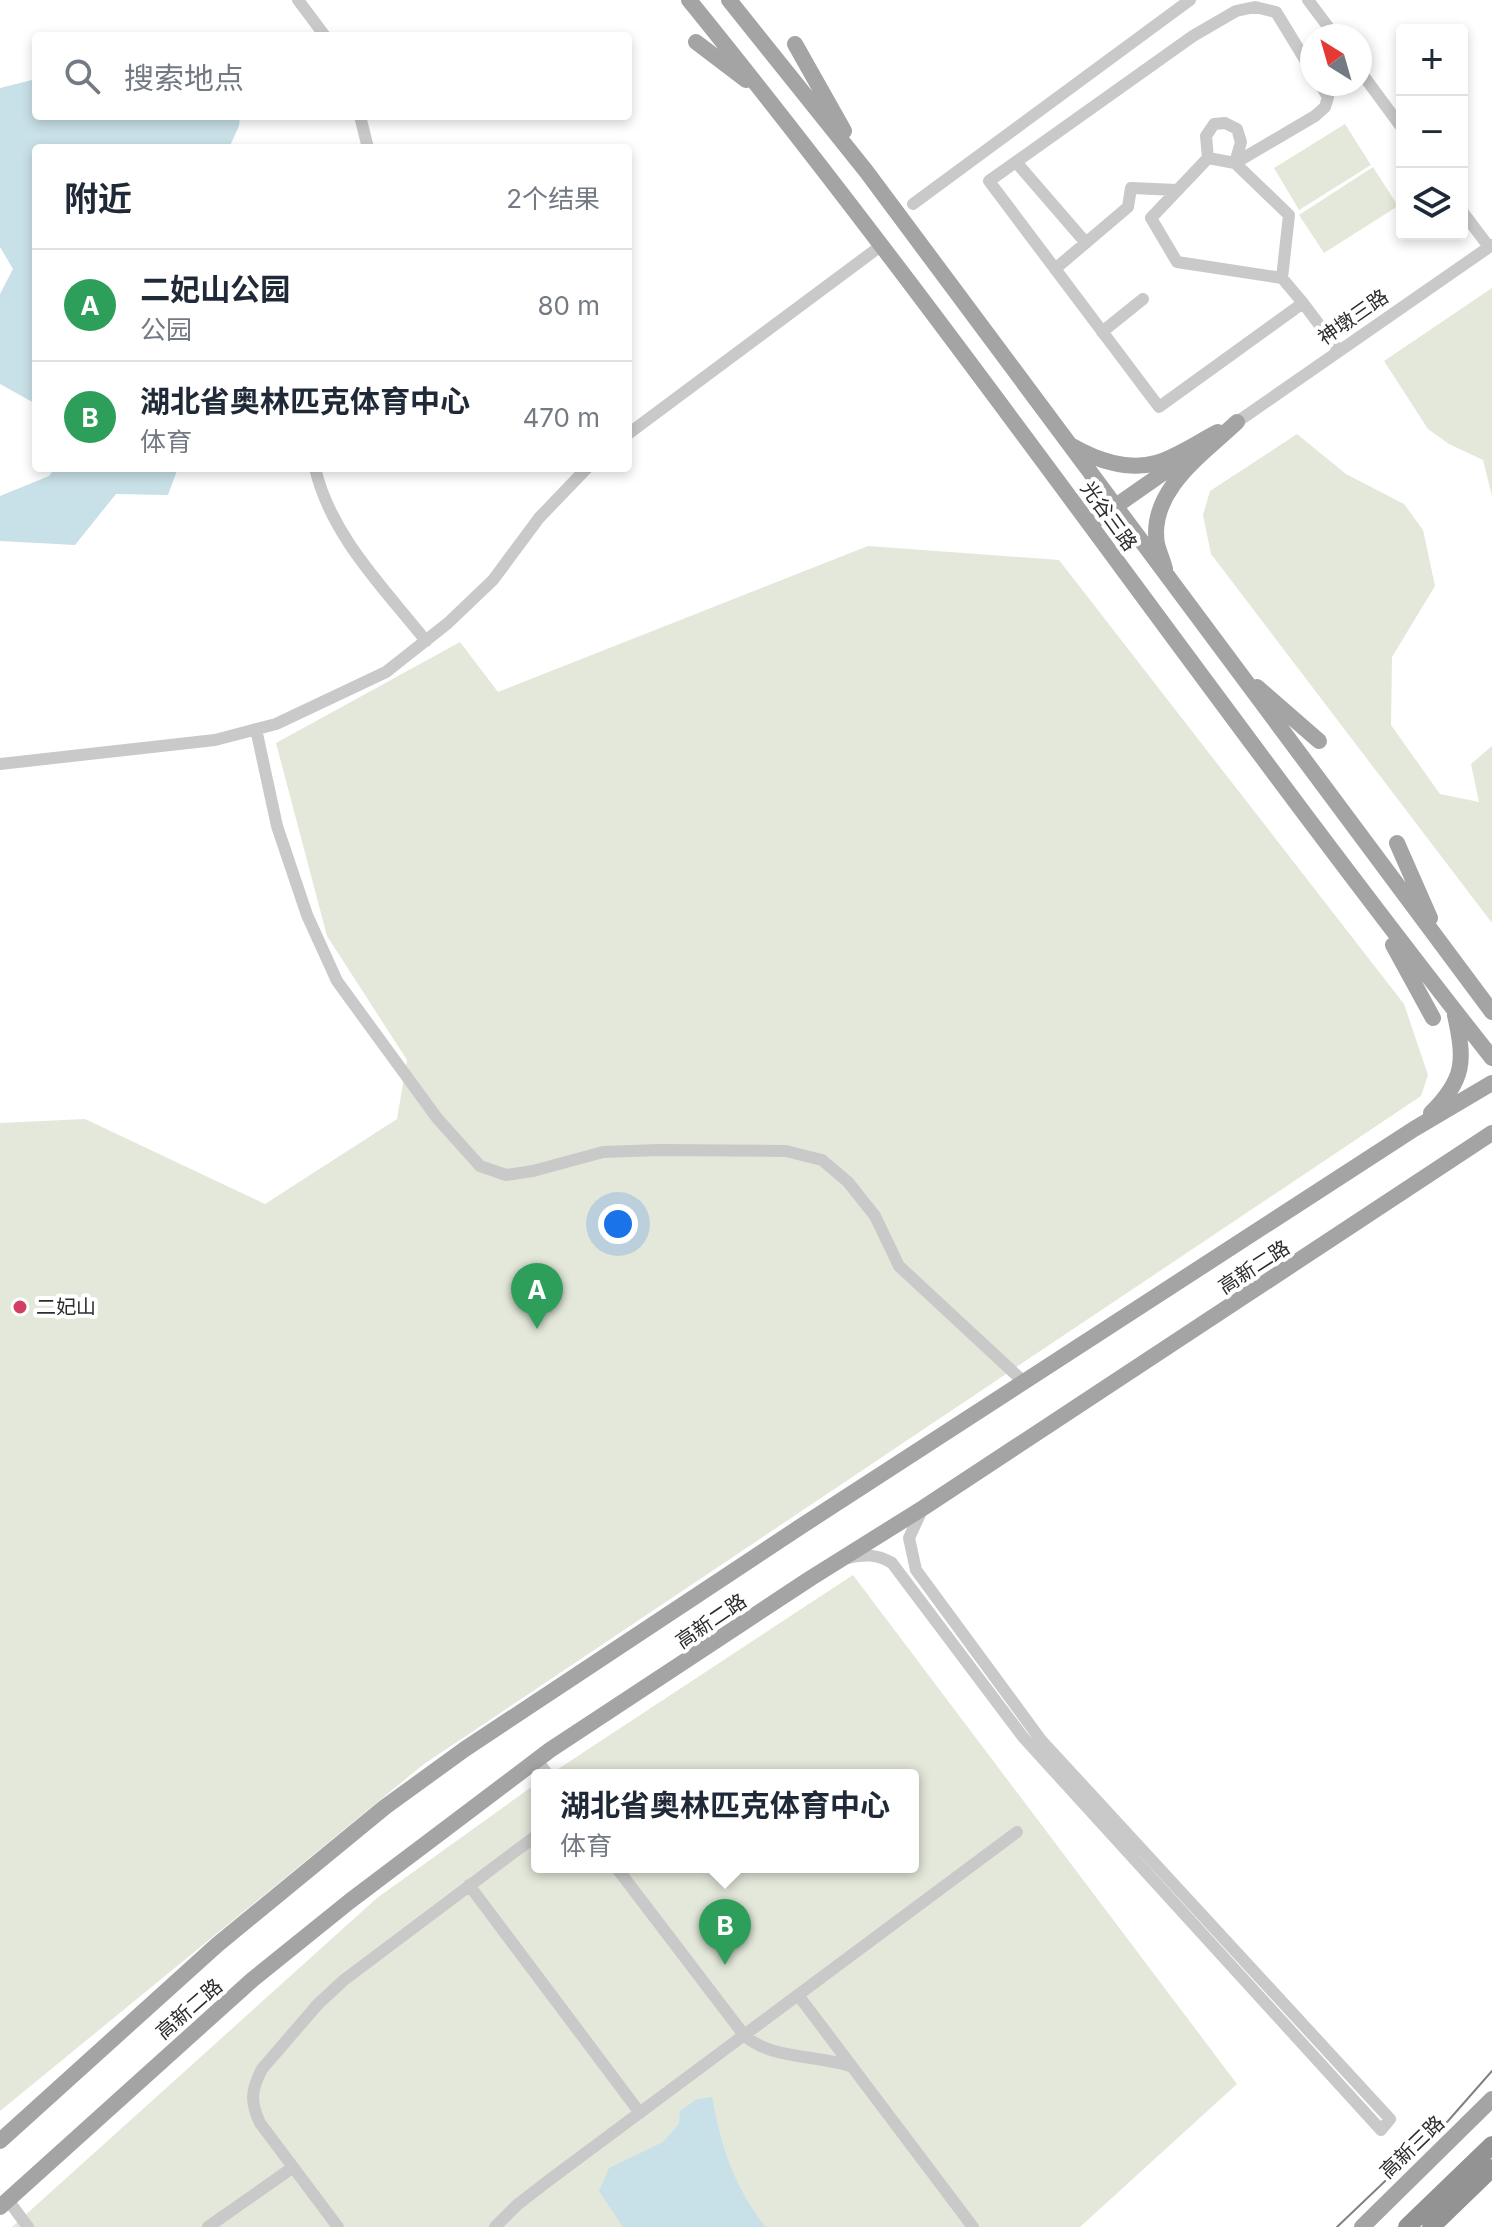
<!DOCTYPE html>
<html lang="zh">
<head>
<meta charset="utf-8">
<style>
	:root { --surface:#fff; --page:#f6f6f7; --text:#1f2937; --muted:#747a83; --line:#e0e1e3; --accent:#0b8043 }
	body { margin:0; font-family:Inter,"Noto Sans SC",sans-serif; background:var(--page); color:var(--text) }
	.controls { position:absolute; right:24px; top:24px; display:grid; overflow:hidden; border-radius:8px; box-shadow:0 4px 12px #0003 }
	.controls button { width:72px; height:72px; display:grid; place-items:center; padding:0; border:0; border-bottom:2px solid var(--line); background:var(--surface); color:var(--text); font:40px sans-serif }
	.compass { position:absolute; left:1300px; top:24px; width:72px; height:72px; border-radius:50%; background:var(--surface); box-shadow:0 4px 12px #0003; rotate:323deg }
	.you { position:absolute; left:618px; top:1224px; width:28px; height:28px; margin:-20px; border:6px solid #fff; border-radius:50%; background:#1a73e8; box-shadow:0 0 0 12px #1a73e833 }
	.badge { display:grid; place-items:center; width:52px; height:52px; border-radius:50%; background:var(--accent); color:#fff; font-size:26px; font-weight:700 }
	.pin { position:absolute; translate:-50% -66px; filter:drop-shadow(0 2px 4px #0008) }
	.pin::after { content:''; position:absolute; top:42px; width:28px; height:24px; background:inherit; clip-path:polygon(0 0,100% 0,50% 100%) }
	.popup { position:absolute; left:531px; top:1769px; width:388px; height:104px; box-sizing:border-box; display:grid; place-content:center; border-radius:8px; background:var(--surface); filter:drop-shadow(0 2px 6px #0005); font-size:26px; white-space:nowrap; color:var(--muted) }
	.popup b { font-size:30px; color:var(--text) }
	.popup::after { content:''; position:absolute; left:50%; top:100%; margin-left:-16px; border:16px solid transparent; border-top-color:var(--surface) }
	.list { margin:0; padding:0; list-style:none }
	h2 { display:flex; justify-content:space-between; align-items:center; height:104px; margin:0; padding:0 32px; font-size:34px }
	h2 small { font-size:26px; font-weight:400; color:var(--muted) }
	.list li { display:grid; grid-template-columns:52px 1fr auto; gap:24px; align-items:center; box-sizing:border-box; height:112px; padding:0 32px; border-top:2px solid var(--line) }
	.list b { display:block; font-size:30px; white-space:nowrap }
	.list p { margin:0; font-size:26px; white-space:nowrap; color:var(--muted) }
	.list em { font-size:26px; font-style:normal; color:var(--muted) }
	.icon { flex:none; width:44px; height:44px; fill:none; stroke:currentColor; stroke-width:2; stroke-linecap:round; stroke-linejoin:round }
	.map { position:relative; flex:none; width:1492px; height:2227px; overflow:hidden }
	.search { position:absolute; background:var(--surface); box-shadow:0 4px 12px #0003; left:32px; top:32px; width:600px; height:88px; display:flex; align-items:center; gap:20px; box-sizing:border-box; padding:0 28px; border-radius:8px; color:var(--muted); font-size:30px }
	.panel { position:absolute; background:var(--surface); box-shadow:0 4px 12px #0003; left:32px; top:144px; width:600px; height:328px; border-radius:8px }
	.map>svg:first-child { display:block }
	.green { fill:#e4e8da }
	.water { fill:#c8e0e7 }
	.lines { fill:none; stroke-linecap:round; stroke-linejoin:round }
	.minor { stroke:#c9c9c9; stroke-width:12 }
	.major { stroke:#a4a4a4; stroke-width:16 }
	.highway { stroke:#939393; stroke-width:18 }
	.tram { stroke:#818181; stroke-width:2 }
	.poi-dot { fill:#d33e63; stroke:#fff; stroke-width:3 }
	.labels { text-anchor:middle; dominant-baseline:central; stroke-width:8; stroke-linejoin:round; paint-order:stroke }
	.street-label { font-size:20px; fill:#2c2c2c; stroke:#fff }
	.poi-label { font-size:20px; fill:#2c2c2c; stroke:#fff; text-anchor:start }
</style>
</head>
<body>
<div class="map">
<svg width="1492" height="2227" viewBox="0 0 1492 2227">
	<rect width="100%" height="100%" fill="#fff"/>
	<path class="green" d="M1345 124 1371 165 1299 210 1274 168Z
		M1373 167 1398 206 1324 253 1299 215Z
		M1492 288V496L1483 460 1449 444 1428 429 1384 361Z
		M1297 434 1346 474 1404 504 1423 530 1435 586 1392 657 1391 725 1440 794 1479 802 1471 764 1492 746V923L1211 554 1203 515 1210 491Z
		M868 546 1059 560 1404 1004 1428 1075 1421 1096 424 1764 0 2111V1123L85 1119 265 1204 397 1119 407 1060 327 936 276 743 460 642 498 692Z
		M853 1575 1237 2084 1080 2227H12L377 1898 537 1783V1867H913V1775H549Z"/>
	<path class="water" d="M36 79V116H240L239 126 229 148H36V404L0 384V294L13 269 0 247V88Z
		M55 468H178L168 495 116 494 75 545 0 541V496L49 476Z
		M712 2097C722 2150 733 2183 765 2227H623L599 2191 609 2168 663 2142 679 2124 680 2111 697 2099Z"/>
	<g class="lines">
		<path class="minor" d="M298 0 325 36
			M1308 0 1335 36
			M1312 71 1276 12 1255 7 1236 11 1193 36 989 181 1159 407 1303 303 1339 351
			M1360 71 1402 128
			M360 116 368 148
			M1208 158 1206 136 1214 124 1225 123 1237 129 1241 142 1235 163 1208 158 1151 218 1177 262 1282 278 1303 303
			M1016 162 1086 243
			M913 204 1190 0
			M1462 211 1489 247
			M1055 269 1128 207 1131 188 1177 190
			M1282 278 1289 215 1235 163 1315 116 1325 107 1328 97 1320 84
			M1102 332 1143 299
			M1237 422 1492 245
			M628 434 882 245
			M315 468C331 536 383 587 426 641
			M256 729 277 826 307 915 337 981 437 1118 480 1166 506 1175 533 1171 603 1152 659 1150 786 1151 822 1160 848 1182 875 1216 899 1266 1025 1383
			M0 764 215 740 276 724 386 672 448 623 493 580 539 518 587 468
			M848 1558C865 1554 877 1554 892 1563L1023 1737 1381 2130 1390 2119 1041 1740 916 1570 909 1538 922 1510
			M537 1760 548 1775
			M616 1867 744 2035C769 2059 817 2055 850 2066
			M469 1885 640 2113
			M798 1995 973 2227
			M8 2200 28 2227
			M208 2227 292 2168
			M338 2227 260 2123C250 2102 251 2090 262 2069L318 2004 344 1980 537 1835
			M495 2227 517 2205 548 2181 1017 1832"/>
		<path class="major" d="M689 0C968 344 1218 711 1492 1058
			M729 0 866 171 1492 1012
			M696 42 746 80
			M795 44 844 131
			M1072 446C1096 460 1128 471 1156 463 1175 458 1200 441 1218 432
			M1090 524 1186 457
			M1165 569C1163 561 1159 552 1157 544 1148 491 1203 454 1237 422
			M1257 687 1319 741
			M1397 843 1430 918
			M1393 945 1433 1018
			M1431 1113C1465 1079 1465 1061 1455 1015
			M0 2141 217 1945 385 1807 465 1749 800 1527 1414 1129 1492 1083
			M0 2207 252 1980 350 1901 550 1750 811 1578 923 1508 1492 1133
			M1362 2227 1492 2099"/>
		<path class="highway" d="M1407 2227 1492 2145
			M1431 2227 1492 2168"/>
		<path class="tram" d="M1337 2227 1448 2121 1492 2071"/>
	</g>
	<circle class="poi-dot" cx="20" cy="1307" r="8"/>
	<g class="labels">
		<g class="street-label">
			<text transform="translate(1353 317) rotate(-35)">神墩三路</text>
			<text transform="translate(1109 516) rotate(54)">光谷三路</text>
			<text transform="translate(1254 1267) rotate(-33)">高新二路</text>
			<text transform="translate(711 1621) rotate(-34)">高新二路</text>
			<text transform="translate(189 2009) rotate(-41)">高新二路</text>
			<text transform="translate(1412 2147) rotate(-44)">高新三路</text>
		</g>
		<g class="poi-label">
			<text x="36" y="1307">二妃山</text>
		</g>
	</g>
</svg>
<div class="controls">
<button>+</button>
<button>−</button>
<button><svg class="icon" aria-label="layers" viewBox="0 0 24 24"><path d="M12 4l9 5-9 5-9-5zM3 14l9 5 9-5"/></svg></button>
</div>
<svg class="compass" viewBox="-18 -18 36 36"><path d="M0-13l5 13h-10z" fill="#e53935"/><path d="M0 13l5-13h-10z" fill="#747a83"/></svg>
<div class="you"></div>
<div class="pin badge" style="left:537px;top:1329px;background:#2e9e5b">A</div>
<div class="pin badge" style="left:725px;top:1965px;background:#2e9e5b">B</div>
<div class="popup"><b>湖北省奥林匹克体育中心</b>体育</div>
<div class="search"><svg class="icon" aria-label="search" viewBox="0 0 24 24"><circle cx="10" cy="10" r="6"/><path d="M15 15l6 6"/></svg>搜索地点</div>
<section class="panel">
<h2>附近<small>2个结果</small></h2>
<ul class="list">
<li><span class="badge" style="background:#2e9e5b">A</span><div><b>二妃山公园</b><p>公园</p></div><em>80 m</em></li>
<li><span class="badge" style="background:#2e9e5b">B</span><div><b>湖北省奥林匹克体育中心</b><p>体育</p></div><em>470 m</em></li>
</ul>
</section>
</div>
</body>
</html>
